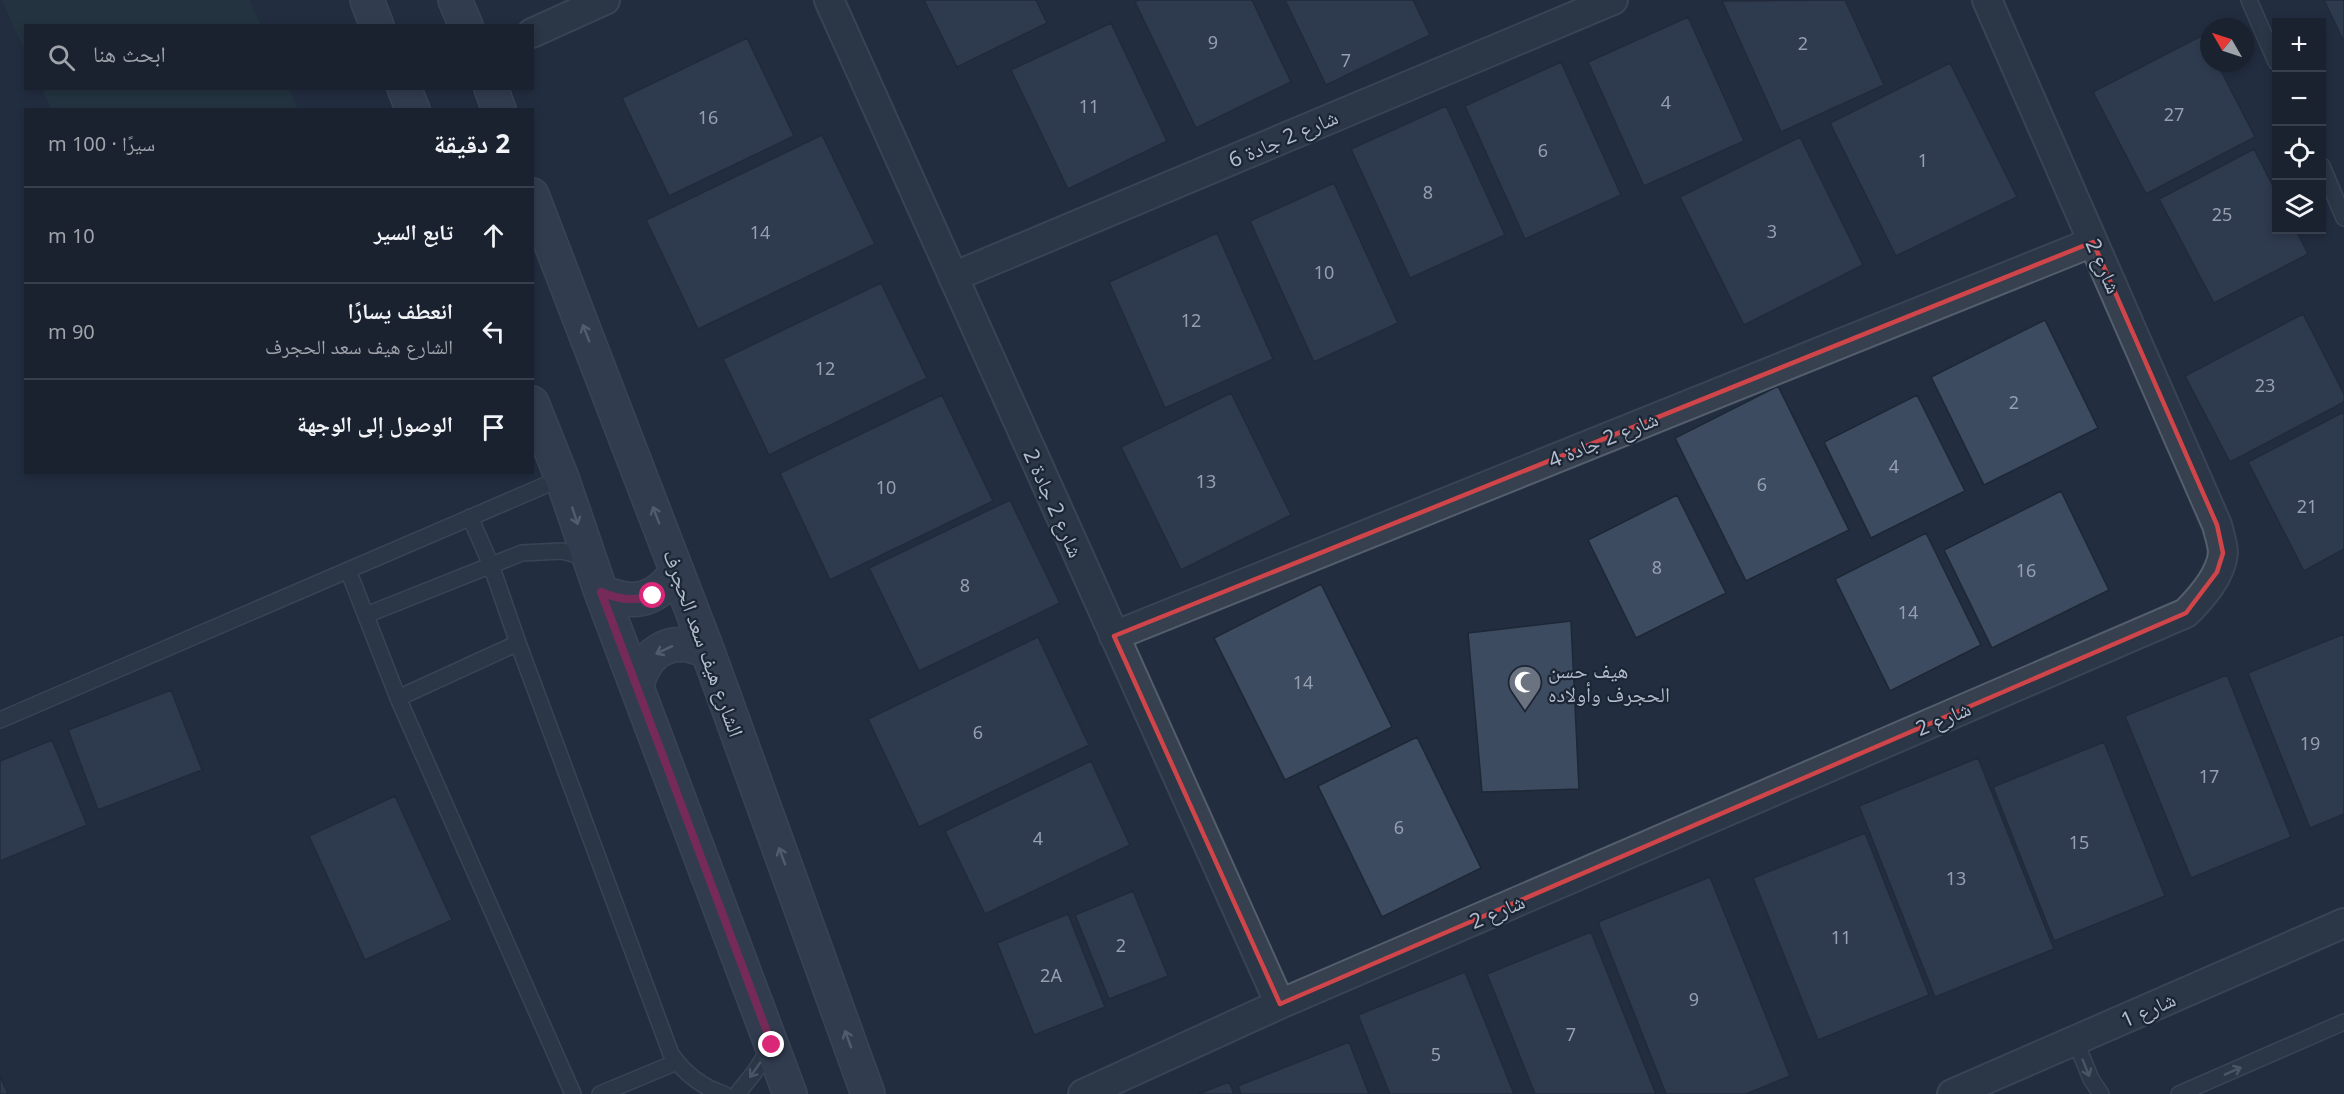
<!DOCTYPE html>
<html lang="ar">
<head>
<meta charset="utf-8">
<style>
	:root { --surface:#1a2230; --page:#272f3c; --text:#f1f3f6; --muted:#9fa4ab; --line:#383f4c }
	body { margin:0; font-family:"Noto Sans","Noto Naskh Arabic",sans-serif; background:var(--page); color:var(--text); direction:rtl }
	.controls { position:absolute; right:18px; top:18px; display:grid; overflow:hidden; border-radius:0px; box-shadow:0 3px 9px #0003 }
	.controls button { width:54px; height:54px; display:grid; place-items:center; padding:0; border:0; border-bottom:2px solid var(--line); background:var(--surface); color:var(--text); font:30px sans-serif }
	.compass { position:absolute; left:2200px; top:18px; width:54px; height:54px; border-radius:50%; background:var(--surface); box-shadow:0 3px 9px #0003; rotate:309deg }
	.stop { position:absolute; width:18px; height:18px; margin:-14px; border:4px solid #db2777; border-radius:50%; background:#fff }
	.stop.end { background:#db2777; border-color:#fff; box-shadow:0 2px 6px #0008 }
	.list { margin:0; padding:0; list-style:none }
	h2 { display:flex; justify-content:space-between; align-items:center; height:78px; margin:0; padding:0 24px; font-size:26px }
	h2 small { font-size:20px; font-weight:400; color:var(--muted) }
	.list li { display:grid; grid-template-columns:39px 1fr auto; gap:18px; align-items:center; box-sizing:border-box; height:96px; padding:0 24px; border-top:2px solid var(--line) }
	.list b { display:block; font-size:22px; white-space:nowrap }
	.list p { margin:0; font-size:20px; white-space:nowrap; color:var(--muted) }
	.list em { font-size:20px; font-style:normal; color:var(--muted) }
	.icon { flex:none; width:33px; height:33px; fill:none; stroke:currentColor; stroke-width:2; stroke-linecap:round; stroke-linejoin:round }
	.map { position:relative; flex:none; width:2344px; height:1094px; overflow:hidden; direction:ltr }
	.search { position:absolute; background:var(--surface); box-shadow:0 3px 9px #0003; left:24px; top:24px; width:510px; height:66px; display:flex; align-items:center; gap:15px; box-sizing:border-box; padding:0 21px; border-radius:0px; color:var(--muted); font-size:22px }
	.panel { position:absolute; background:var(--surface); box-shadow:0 3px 9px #0003; left:24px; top:108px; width:510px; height:366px; border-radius:0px; direction:rtl }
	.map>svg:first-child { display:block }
	.green { fill:#243d41 }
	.building { fill:#3d4b60; stroke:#1d2736; stroke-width:1.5 }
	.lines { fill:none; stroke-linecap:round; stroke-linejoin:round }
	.lane-casing { stroke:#545e6d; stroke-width:18 }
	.street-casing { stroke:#545e6d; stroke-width:32 }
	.secondary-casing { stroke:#545e6d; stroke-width:36 }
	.lane { stroke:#36404f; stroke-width:15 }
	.street { stroke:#36404f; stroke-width:28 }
	.secondary { stroke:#434f63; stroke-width:33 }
	.oneway { stroke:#8b95a7 }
	.oneway2 { stroke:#7a8493 }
	.route { stroke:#db2777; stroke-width:8 }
	.marked { fill:none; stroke:#cf4549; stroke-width:4.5; stroke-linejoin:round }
	.labels { text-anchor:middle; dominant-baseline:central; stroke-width:4.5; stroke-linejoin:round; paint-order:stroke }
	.number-label { font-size:18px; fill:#959fb0 }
	.street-label { font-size:21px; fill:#b2bbcb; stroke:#1b2534 }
	.poi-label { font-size:21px; fill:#b2bbcb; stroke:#1b2534; text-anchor:start }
</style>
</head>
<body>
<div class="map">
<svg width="2344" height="1094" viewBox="0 0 2344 1094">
	<rect width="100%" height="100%" fill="#222e40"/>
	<path class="green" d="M2 0H249L261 25 26 26 25 52Z
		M42 89H289L298 109H51Z"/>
	<path class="building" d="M924 0H1036L1047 23 957 67Z
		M1139 0H1252L1291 82 1196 128 1135 2Z
		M1285 0H1413L1430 35 1326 85Z
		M1845 0 1884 85 1781 132 1722 1Z
		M2324 0H2344V42Z
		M1688 17 1744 141 1644 186 1588 62Z
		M1111 23 1167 141 1068 189 1011 70Z
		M2203 35 2209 47V63H2217L2255 137 2146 194 2093 92Z
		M747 38 794 136 669 196 622 98Z
		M1561 62 1621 195 1525 239 1465 106Z
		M1950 63 2017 197 1896 256 1830 123Z
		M1446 106 1505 235 1410 278 1351 149Z
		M822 135 875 244 698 329 646 220Z
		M1800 137 1863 265 1744 325 1680 197Z
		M2254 149 2276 192V230H2296L2308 254 2214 303 2159 199Z
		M1334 183 1398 323 1314 362 1250 221Z
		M1217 233 1273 359 1165 408 1109 282Z
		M881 283 927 378 769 455 723 359Z
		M2303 314 2344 394V402L2230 462 2185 376Z
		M2045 320 2098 428 1984 485 1931 377Z
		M1778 386 1849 530 1746 581 1675 438Z
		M1231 393 1291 515 1181 570 1121 447Z
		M942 395 993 501 830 580 780 473Z
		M1917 395 1965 491 1871 538 1824 442Z
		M2344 412V549L2304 571 2248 462Z
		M2061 491 2109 590 1992 648 1944 550Z
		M1677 495 1726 593 1636 638 1588 540Z
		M1010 500 1060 603 919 671 869 568Z
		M1926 533 1981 645 1890 691 1835 579Z
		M1321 584 1392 727 1285 780 1214 638Z
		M1571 621 1579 789 1482 792 1468 633Z
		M2344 634V814L2310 828 2248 673Z
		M1038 637 1089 745 919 827 868 719Z
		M2227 675 2291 837 2191 878 2125 716Z
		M171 690 202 770 98 810 68 730Z
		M1417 737 1481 868 1382 917 1318 786Z
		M52 740 87 825 0 861V761Z
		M2104 742 2165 896 2054 941 1993 787Z
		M1978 758 2054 949 1935 997 1859 806Z
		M1091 761 1130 845 985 914 945 831Z
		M395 796 452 920 365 960 309 836Z
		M1865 833 1929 995 1818 1040 1753 878Z
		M1710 877 1790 1076 1746 1094H1666L1598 922Z
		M1133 891 1168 976 1109 999 1075 915Z
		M1068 914 1105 1007 1034 1035 997 943Z
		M1591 932 1656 1094H1535L1487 974Z
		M1465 972 1514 1094H1390L1358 1015Z
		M1349 1042 1369 1094H1241L1238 1086Z
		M0 1076 8 1094H0Z
		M1229 1082 1234 1094H1198Z"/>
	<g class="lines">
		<defs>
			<path id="lane" d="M2249 0 2276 62
				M2322 166 2344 218
				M470 517 491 565 518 643 671 1054C685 1074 701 1087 724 1094
				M348 570 398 698 573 1094
				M366 615 522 553 562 551 589 558
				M398 698 518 643
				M0 720 562 478
				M2075 1040 2091 1079 2101 1094
				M600 1094 677 1062
				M737 1094 754 1073 770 1048
				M2179 1094 2344 1022"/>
			<path id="street" d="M829 0 1280 1004
				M532 33 605 0
				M953 277 1613 0
				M1114 636 2093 242
				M1083 1094 1280 1004 2186 613C2201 598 2221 576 2223 553 2223 545 2219 533 2217 525L1987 0
				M1952 1094 2344 923"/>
			<path id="secondary" d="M367 0 377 26
				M455 0 466 26
				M404 88 413 110
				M491 88 499 110
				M532 195 708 652 868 1094
				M532 403 562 478 601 592 790 1094
				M601 592C635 606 656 601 677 571
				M637 685C647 648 674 635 708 652"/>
		</defs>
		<use href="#lane" class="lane-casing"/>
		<use href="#street" class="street-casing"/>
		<use href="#secondary" class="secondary-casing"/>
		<use href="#lane" class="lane"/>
		<use href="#street" class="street"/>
		<use href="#secondary" class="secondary"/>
	</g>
	<defs><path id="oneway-shaft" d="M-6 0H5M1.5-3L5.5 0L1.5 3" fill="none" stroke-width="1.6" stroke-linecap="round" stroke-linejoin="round" transform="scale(1.5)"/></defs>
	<g class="oneway">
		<use href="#oneway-shaft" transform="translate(586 333) rotate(-111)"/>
		<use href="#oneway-shaft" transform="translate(656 515) rotate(-111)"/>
		<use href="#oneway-shaft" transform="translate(575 516) rotate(72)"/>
		<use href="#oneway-shaft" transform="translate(664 650) rotate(155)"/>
		<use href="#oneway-shaft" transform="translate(782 856) rotate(-110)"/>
		<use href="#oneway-shaft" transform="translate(848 1039) rotate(-110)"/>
	</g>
	<g class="oneway2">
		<use href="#oneway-shaft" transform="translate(2086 1068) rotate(68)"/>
		<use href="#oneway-shaft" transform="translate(755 1070) rotate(125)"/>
		<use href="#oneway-shaft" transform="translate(2233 1071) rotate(-24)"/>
	</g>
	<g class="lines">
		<path class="route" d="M653 596C633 601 620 600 601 592L772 1045"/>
	</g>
	<path d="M0 0H2344V1094H0ZM2093 242 2217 525 2223 553 2217 572 2186 613 1280 1004 1114 636Z" fill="#222e40" fill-opacity=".55" fill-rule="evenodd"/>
	<path class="marked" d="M2093 242 2217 525 2223 553 2217 572 2186 613 1280 1004 1114 636Z"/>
	<defs>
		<symbol id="mosque-pin" viewBox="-11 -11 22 30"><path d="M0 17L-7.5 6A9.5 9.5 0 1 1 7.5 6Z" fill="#6b7280" stroke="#1b2534"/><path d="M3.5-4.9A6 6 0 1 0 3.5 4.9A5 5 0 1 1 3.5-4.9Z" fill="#fff"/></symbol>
	</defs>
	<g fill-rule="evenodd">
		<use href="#mosque-pin" x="1506" y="663" width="38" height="52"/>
	</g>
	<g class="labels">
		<g class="number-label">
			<text x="1213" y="42">9</text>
			<text x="1803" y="43">2</text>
			<text x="1346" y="60">7</text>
			<text x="1666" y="102">4</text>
			<text x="1089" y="106">11</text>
			<text x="2174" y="114">27</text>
			<text x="708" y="117">16</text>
			<text x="1543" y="150">6</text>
			<text x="1923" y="160">1</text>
			<text x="1428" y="192">8</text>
			<text x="2222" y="214">25</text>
			<text x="1772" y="231">3</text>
			<text x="760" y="232">14</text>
			<text x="1324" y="272">10</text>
			<text x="1191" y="320">12</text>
			<text x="825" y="368">12</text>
			<text x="2265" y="385">23</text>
			<text x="2014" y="402">2</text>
			<text x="1894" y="466">4</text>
			<text x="1206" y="481">13</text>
			<text x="1762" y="484">6</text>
			<text x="886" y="487">10</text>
			<text x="2307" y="506">21</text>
			<text x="1657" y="567">8</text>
			<text x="2026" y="570">16</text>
			<text x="965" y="585">8</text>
			<text x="1908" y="612">14</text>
			<text x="1303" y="682">14</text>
			<text x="978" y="732">6</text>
			<text x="2310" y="743">19</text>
			<text x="2209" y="776">17</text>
			<text x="1399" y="827">6</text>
			<text x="1038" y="838">4</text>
			<text x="2079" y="842">15</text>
			<text x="1956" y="878">13</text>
			<text x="1841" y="937">11</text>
			<text x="1121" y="945">2</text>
			<text x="1051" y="975">2A</text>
			<text x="1694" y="999">9</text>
			<text x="1571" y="1034">7</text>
			<text x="1436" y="1054">5</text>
		</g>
		<g class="street-label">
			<text transform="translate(1283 138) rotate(-23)">شارع 2 جادة 6</text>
			<text transform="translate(2104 266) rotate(66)">شارع 2</text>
			<text transform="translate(1603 439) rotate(-22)">شارع 2 جادة 4</text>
			<text transform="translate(1054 503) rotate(66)">شارع 2 جادة 2</text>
			<text transform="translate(704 643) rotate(70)">الشارع هيف سعد الحجرف</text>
			<text transform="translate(1943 718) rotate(-23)">شارع 2</text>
			<text transform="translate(1497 911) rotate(-23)">شارع 2</text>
			<text transform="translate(2148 1009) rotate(-24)">شارع 1</text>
		</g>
		<g class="poi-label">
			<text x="1548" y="670">هيف حسن<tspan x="1548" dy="24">الحجرف وأولاده</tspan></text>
		</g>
	</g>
</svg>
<div class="controls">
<button>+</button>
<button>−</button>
<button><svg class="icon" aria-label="locate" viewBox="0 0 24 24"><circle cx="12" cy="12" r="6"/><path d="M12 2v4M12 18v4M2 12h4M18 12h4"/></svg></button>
<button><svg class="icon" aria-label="layers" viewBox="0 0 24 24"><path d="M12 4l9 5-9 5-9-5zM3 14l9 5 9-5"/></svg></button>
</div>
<svg class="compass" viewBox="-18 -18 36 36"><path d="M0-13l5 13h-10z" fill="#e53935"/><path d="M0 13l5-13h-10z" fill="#9fa4ab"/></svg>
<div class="stop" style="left:653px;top:596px"></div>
<div class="stop end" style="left:772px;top:1045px"></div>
<div class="search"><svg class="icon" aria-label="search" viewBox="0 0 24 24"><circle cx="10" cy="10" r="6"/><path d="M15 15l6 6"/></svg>ابحث هنا</div>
<section class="panel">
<h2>2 دقيقة<small>سيرًا · 100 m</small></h2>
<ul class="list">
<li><svg class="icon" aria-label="ahead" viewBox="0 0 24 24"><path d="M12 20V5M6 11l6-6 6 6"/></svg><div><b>تابع السير</b></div><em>10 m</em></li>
<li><svg class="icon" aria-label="left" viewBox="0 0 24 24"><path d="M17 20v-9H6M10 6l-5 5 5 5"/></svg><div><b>انعطف يسارًا</b><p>الشارع هيف سعد الحجرف</p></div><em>90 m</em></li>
<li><svg class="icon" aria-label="arrive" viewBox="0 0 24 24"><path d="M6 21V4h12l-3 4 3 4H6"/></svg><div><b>الوصول إلى الوجهة</b></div></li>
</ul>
</section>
</div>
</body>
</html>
